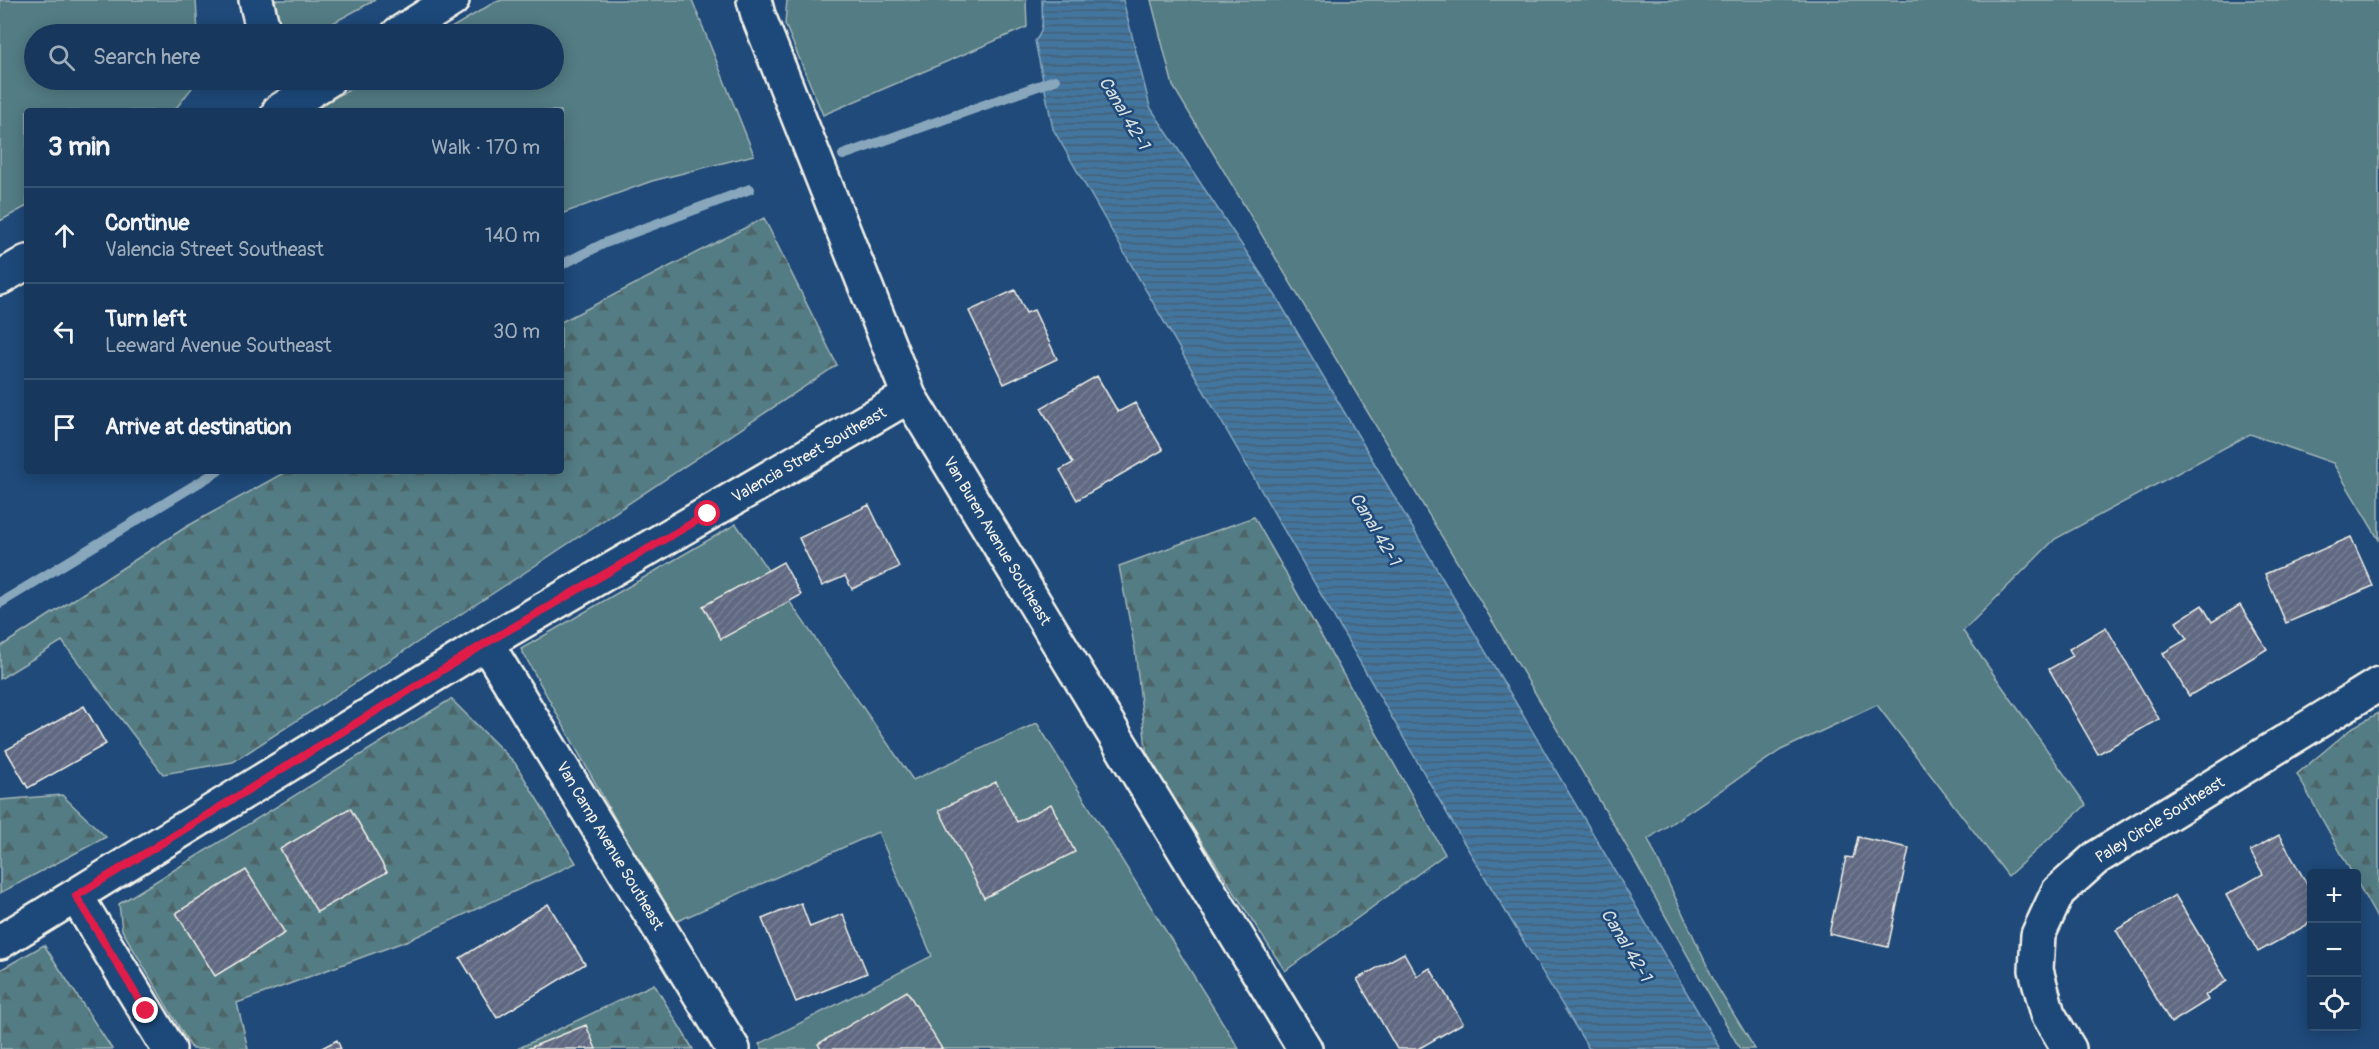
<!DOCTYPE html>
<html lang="en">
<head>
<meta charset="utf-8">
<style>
	:root { --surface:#17385c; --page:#203f62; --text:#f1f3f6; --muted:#9eacbb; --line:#365272 }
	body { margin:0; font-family:Pangolin,sans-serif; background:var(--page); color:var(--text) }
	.controls { position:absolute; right:18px; bottom:18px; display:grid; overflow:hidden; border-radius:6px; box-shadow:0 3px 15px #0003 }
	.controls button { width:54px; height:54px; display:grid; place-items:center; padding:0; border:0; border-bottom:2px solid var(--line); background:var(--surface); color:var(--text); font:30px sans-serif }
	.stop { position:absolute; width:18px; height:18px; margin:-14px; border:4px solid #e11d48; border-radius:50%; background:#fff }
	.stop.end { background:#e11d48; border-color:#fff; box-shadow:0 2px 6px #0008 }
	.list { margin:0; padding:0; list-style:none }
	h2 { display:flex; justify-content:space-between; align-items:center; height:78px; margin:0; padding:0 24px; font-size:26px }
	h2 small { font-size:20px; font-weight:400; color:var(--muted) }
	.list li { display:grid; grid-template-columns:39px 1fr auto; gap:18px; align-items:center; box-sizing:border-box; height:96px; padding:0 24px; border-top:2px solid var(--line) }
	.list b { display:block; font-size:22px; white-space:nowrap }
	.list p { margin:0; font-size:20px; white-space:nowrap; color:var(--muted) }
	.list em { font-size:20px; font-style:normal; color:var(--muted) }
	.icon { flex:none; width:33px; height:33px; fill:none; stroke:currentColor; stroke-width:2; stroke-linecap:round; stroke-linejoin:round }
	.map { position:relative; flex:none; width:2379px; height:1049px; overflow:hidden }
	.search { position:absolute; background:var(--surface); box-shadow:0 3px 15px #0003; left:24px; top:24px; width:540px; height:66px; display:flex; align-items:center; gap:15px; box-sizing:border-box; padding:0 21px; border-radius:33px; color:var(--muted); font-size:22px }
	.panel { position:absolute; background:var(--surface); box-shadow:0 3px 15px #0003; left:24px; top:108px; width:540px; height:366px; border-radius:6px }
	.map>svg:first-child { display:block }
	.grass { fill:#537c84; stroke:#a4b6b6; stroke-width:1.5 }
	.forest { fill:url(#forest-firs); stroke:#a4b6b6; stroke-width:1.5 }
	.water { fill:url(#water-rules); stroke:#89a7bc; stroke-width:1.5 }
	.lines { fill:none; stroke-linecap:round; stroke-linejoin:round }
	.stream { stroke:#89a7bc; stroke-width:10 }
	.building { fill:url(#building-hatch); stroke:#f4f1e8; stroke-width:1.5 }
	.minor-casing { stroke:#f4f1e8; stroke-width:38 }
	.minor { stroke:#1f4a7a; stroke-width:33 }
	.route { stroke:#e11d48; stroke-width:8 }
	.labels { text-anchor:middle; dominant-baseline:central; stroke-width:5; stroke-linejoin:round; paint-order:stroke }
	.street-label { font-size:16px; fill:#f4f1e8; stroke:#1f4a7a }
	.water-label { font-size:18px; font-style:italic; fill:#d9dfdd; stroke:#1f4a7a }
</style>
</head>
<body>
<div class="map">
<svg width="2379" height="1049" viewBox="0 0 2379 1049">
	<defs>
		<pattern id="forest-firs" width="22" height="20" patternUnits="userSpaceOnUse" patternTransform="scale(1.5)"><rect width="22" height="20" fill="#537c84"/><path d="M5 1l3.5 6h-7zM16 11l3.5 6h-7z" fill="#4e6568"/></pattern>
		<pattern id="water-rules" width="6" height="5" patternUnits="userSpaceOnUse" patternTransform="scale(1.5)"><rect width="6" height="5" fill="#42769f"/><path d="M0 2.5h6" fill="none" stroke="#465f72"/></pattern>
		<pattern id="building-hatch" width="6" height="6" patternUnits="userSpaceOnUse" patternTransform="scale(1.5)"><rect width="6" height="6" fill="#606982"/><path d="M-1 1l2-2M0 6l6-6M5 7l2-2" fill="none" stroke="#777f94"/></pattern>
	</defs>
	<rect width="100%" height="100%" fill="#1f4a7a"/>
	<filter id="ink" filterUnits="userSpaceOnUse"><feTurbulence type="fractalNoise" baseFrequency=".0167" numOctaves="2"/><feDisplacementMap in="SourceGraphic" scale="12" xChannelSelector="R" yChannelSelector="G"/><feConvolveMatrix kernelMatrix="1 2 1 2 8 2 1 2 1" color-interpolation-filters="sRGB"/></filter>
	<g filter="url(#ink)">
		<path class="grass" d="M0 0H196L198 34H34V80H198L174 111H27V206L0 221Z
			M273 0H375L313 34H299L274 18Z
			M503 0H692L754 155 652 181 561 214V111H312L365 80H554V34H441L495 2Z
			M787 0H1026L1027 27 823 115 785 24Z
			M1151 0H2379V540L2333 463 2250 434 2055 539 1963 631 2086 805 2008 876 1877 705 1781 750 1648 839 1717 987 1755 1049H1740L1620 835 1173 86Z
			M736 524 913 780 1037 723 1239 1049H762L759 1044 932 956 878 832 673 923 521 649Z"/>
		<path class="forest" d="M764 218 837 365 515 579 233 762 163 774 62 641 0 679V647L186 527 287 471H561V322Z
			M1254 517 1445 854 1285 971 1147 757 1135 649 1119 566Z
			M451 699 515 763 576 863 409 940 237 1003 248 1049H192L122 930 119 904Z
			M2379 713V922L2357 882 2356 874 2352 873 2297 774 2353 727Z
			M62 795 106 837 0 893V800Z
			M44 945 112 1049H0V970Z
			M654 984 693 1049H517Z"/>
		<path class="water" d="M1042 0H1123L1150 107 1277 298 1720 1049H1589L1463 841 1053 129 1035 41C1045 31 1042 14 1042 0Z"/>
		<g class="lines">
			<path class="stream" d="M843 155 1055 80
				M561 265 605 243 750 189
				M0 603 218 471"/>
		</g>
		<path class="building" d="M1015 290 1026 313 1034 310 1057 359 1004 384 969 311Z
			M1097 376 1118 412 1135 403 1163 450 1077 500 1060 470 1073 463 1041 408Z
			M869 505 899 567 852 589 845 576 822 586 799 538Z
			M2351 537 2373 586 2286 623 2265 574Z
			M783 562 801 595 721 639 703 606Z
			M2202 605 2212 622 2240 605 2267 649 2189 696 2163 653 2187 639 2176 622Z
			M2106 627 2159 719 2098 754 2049 669 2073 656 2069 649Z
			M84 706 106 744 28 788 6 750Z
			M996 782 1017 822 1051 804 1075 852 984 898 939 810Z
			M350 808 387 872 317 912 280 849Z
			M2279 835 2312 893V922L2258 952 2226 895 2263 874 2250 851Z
			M1858 837 1909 848 1888 947 1829 934 1846 857 1853 858Z
			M246 870 285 933 215 976 176 913Z
			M2175 895 2227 981 2205 995 2208 1000 2171 1023 2116 930Z
			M801 903 810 927 843 914 867 973 796 1002 762 919Z
			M548 904 585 964 497 1018 460 958Z
			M1404 953 1417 976 1430 968 1463 1023 1418 1049H1397L1357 979Z
			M907 991 942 1049H821L818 1044Z
			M586 1025 596 1049H527Z
			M337 1040 341 1049H320Z"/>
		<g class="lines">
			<defs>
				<path id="minor" d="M256 0 264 34
					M754 0 758 15 909 396 1305 1049
					M398 34 452 0
					M279 111 328 80
					M0 278 27 262
					M486 643 733 1049
					M76 896 169 1049
					M0 942 486 643 909 396
					M2069 1049 2048 1014 2036 970 2038 935 2058 892 2096 858 2379 684"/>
			</defs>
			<use href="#minor" class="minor-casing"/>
			<use href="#minor" class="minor"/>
		</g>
	</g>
	<g class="lines" filter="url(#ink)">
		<path class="route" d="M146 1011 76 896 486 643 708 514"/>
	</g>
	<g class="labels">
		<g class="street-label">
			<text transform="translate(809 455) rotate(-30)">Valencia Street Southeast</text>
			<text transform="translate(997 541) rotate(59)">Van Buren Avenue Southeast</text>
			<text transform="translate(2160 820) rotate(-32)">Paley Circle Southeast</text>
			<text transform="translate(610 846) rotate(59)">Van Camp Avenue Southeast</text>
		</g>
		<g class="water-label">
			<text transform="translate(1124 113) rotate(59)">Canal 42-1</text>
			<text transform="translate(1375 529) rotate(59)">Canal 42-1</text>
			<text transform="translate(1626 945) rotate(59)">Canal 42-1</text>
		</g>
	</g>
</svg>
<div class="controls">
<button>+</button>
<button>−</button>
<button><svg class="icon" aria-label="locate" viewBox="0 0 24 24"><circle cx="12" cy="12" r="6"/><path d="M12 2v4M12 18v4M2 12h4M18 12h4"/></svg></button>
</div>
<div class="stop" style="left:708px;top:514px"></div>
<div class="stop end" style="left:146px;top:1011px"></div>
<div class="search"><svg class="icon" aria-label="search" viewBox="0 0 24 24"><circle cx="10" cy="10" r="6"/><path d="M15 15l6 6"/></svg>Search here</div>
<section class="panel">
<h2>3 min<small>Walk · 170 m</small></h2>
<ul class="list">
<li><svg class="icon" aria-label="ahead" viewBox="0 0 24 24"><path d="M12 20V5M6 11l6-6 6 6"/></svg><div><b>Continue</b><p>Valencia Street Southeast</p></div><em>140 m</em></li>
<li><svg class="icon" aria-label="left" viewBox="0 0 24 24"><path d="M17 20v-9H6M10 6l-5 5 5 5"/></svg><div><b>Turn left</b><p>Leeward Avenue Southeast</p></div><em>30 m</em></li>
<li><svg class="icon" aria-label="arrive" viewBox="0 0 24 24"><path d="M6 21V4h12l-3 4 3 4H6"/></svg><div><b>Arrive at destination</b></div></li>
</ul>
</section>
</div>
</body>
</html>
